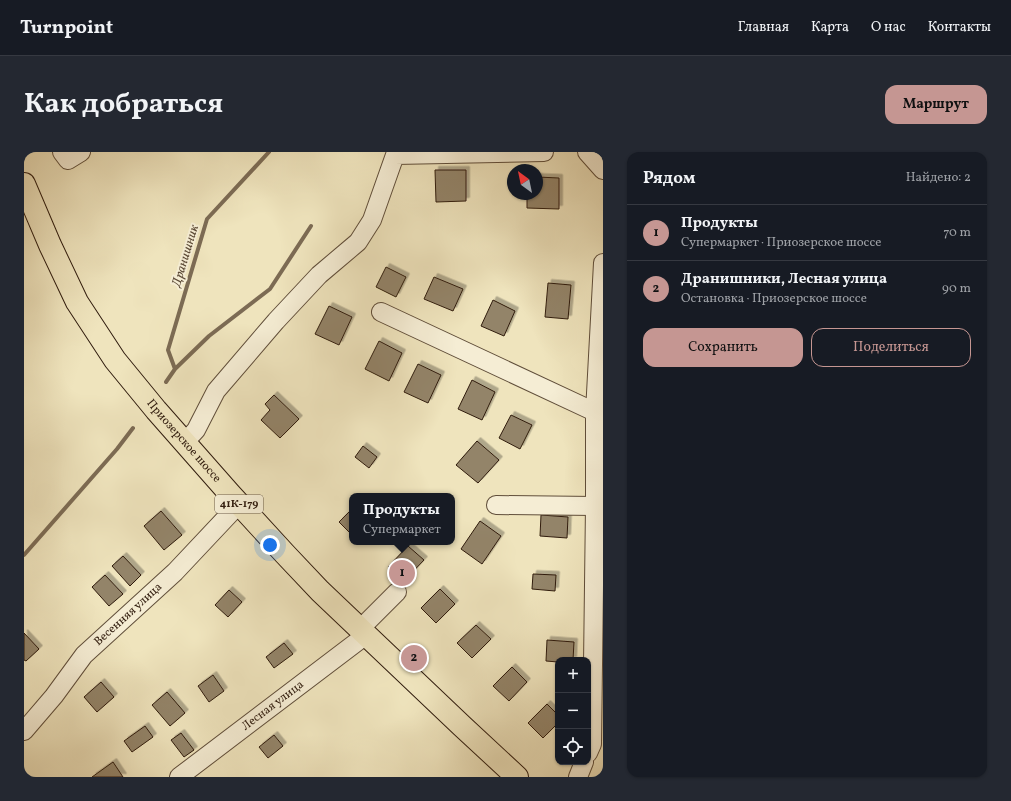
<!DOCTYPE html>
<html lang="ru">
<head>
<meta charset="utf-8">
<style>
	:root { --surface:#171b24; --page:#242831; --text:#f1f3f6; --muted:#9ea1a6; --line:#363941; --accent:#c59692 }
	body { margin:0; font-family:Vollkorn,serif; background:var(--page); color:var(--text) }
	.controls { position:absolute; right:12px; bottom:12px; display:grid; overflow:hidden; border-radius:8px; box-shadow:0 1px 3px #0004 }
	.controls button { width:36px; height:36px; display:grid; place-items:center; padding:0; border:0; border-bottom:1px solid var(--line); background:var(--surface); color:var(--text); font:20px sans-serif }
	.compass { position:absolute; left:483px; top:12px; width:36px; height:36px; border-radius:50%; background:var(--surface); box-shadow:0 1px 3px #0004; rotate:327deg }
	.you { position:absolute; left:246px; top:393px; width:14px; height:14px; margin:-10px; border:3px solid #fff; border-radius:50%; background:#1a73e8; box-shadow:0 0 0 6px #1a73e833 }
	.badge { display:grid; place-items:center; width:26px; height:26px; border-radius:50%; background:var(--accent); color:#111; font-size:13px; font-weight:700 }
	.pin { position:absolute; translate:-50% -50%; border:2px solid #fff; box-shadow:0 1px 4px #0006 }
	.popup { position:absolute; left:325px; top:341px; width:106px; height:52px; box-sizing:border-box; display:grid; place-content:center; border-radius:8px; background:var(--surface); filter:drop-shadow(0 1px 3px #0005); font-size:13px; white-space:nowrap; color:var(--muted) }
	.popup b { font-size:15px; color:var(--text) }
	.popup::after { content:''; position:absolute; left:50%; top:100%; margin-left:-8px; border:8px solid transparent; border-top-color:var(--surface) }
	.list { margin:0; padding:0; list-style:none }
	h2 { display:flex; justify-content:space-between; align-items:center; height:52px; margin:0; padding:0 16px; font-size:17px }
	h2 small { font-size:13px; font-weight:400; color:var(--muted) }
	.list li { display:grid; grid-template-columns:26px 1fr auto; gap:12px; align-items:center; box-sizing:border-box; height:56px; padding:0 16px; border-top:1px solid var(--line) }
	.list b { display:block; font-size:15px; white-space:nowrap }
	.list p { margin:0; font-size:13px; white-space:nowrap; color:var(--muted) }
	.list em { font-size:13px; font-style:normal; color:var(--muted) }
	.actions { display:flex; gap:8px; padding:12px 16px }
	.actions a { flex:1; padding:9px 0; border:1px solid var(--accent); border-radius:12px; text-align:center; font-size:14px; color:var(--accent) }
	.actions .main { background:var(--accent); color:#111 }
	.icon { flex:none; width:22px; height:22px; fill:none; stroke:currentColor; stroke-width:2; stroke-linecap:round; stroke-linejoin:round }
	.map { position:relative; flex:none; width:579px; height:625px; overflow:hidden; border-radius:12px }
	header { display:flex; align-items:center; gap:24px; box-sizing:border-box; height:56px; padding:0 20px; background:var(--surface); border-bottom:1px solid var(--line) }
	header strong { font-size:19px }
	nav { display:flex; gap:22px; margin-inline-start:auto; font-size:14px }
	.intro { display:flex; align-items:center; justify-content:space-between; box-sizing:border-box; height:96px; padding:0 24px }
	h1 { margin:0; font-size:28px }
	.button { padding:10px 18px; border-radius:12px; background:var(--accent); color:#111; font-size:14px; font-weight:700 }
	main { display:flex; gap:24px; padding:0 24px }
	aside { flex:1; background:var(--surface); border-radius:12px; box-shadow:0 1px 3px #0004 }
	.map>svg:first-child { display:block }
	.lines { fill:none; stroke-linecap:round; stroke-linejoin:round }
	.stream { stroke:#7c6b54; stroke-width:4 }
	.building { fill:#938469; stroke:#301c0e; filter:url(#shadow) }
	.minor-casing { stroke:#604e3a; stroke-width:20 }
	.major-casing { stroke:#301c0e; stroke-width:24 }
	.minor { stroke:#f5edd4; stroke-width:18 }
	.major { stroke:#efe4bd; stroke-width:22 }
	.labels { text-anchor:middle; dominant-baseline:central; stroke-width:4; stroke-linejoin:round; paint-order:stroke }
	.shield { fill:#f5edd4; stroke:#6b5b49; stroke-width:1 }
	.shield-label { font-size:11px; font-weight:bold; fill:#301c0e }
	.street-label { font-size:12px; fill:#301c0e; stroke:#f5edd4 }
	.water-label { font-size:13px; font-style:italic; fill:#5c4a37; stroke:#f5edd4 }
</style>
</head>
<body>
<header>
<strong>Turnpoint</strong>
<nav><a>Главная</a><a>Карта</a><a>О нас</a><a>Контакты</a></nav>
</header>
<div class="intro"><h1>Как добраться</h1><a class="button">Маршрут</a></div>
<main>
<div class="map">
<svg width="579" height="625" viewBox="0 0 579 625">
	<defs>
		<filter id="shadow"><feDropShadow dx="3.5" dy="-3.5" stdDeviation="0" flood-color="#0004"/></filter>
	</defs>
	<rect width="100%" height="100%" fill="#efe4bd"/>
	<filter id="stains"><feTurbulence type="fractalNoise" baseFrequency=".005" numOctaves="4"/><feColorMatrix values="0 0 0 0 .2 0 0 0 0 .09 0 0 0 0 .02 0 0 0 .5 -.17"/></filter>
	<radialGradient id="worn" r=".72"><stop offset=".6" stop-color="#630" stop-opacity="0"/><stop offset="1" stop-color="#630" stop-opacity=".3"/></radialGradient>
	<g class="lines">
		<path class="stream" d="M151 217 144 198 183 67 245 0
			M142 230 151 217 185 184 246 137 287 74
			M0 403 93 297 109 276"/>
	</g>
	<path class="building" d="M411 18H442V49L412 50Z
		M513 25 535 26V57L503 56V42H513Z
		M362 115 382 125 372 145 352 135Z
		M410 125 439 137 429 159 400 147Z
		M524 131 547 133 544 167 521 165Z
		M469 148 491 159 480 184 457 174Z
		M305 154 328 165 315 193 291 182Z
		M355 189 378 201 365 229 341 217Z
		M394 212 417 223 404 251 380 240Z
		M448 228 471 240 458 268 434 257Z
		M250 243 275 267 256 286 237 268 246 258 241 252Z
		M487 263 508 273 496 297 475 286Z
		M453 289 475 308 454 331 432 313Z
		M339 294 353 305 345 316 331 305Z
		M328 357V377L325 380 315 370Z
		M137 359 158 383 140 398 120 374Z
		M517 363 544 365 543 386 516 384Z
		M456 369 477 384 458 412 437 397Z
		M384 394 400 408 379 430 364 415Z
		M99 404 117 423 106 434 88 414Z
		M509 422 532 423 531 439 508 437Z
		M81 423 99 442 85 454 68 435Z
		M416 437 431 452 412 471 397 456Z
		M205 438 218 450 204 465 191 453Z
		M452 473 467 487 448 506 433 491Z
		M0 481 15 497 2 509 0 508Z
		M523 488 550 490 549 508H534V510L522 509Z
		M260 491 269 502 250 516 242 505Z
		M488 515 503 530 485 549 469 534Z
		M189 523 200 539 185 550 174 534Z
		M77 530 90 545 73 560 60 545Z
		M143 540 161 561 146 574 128 553Z
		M523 552 534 563V571L519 586 504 571Z
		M121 574 129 585 108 600 100 589Z
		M157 581 170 598 160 605 147 588Z
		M250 583 259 594 244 606 235 595Z
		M89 610 99 625H68Z"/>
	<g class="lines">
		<defs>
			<g id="minor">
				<path d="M38 0 44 8 57 0"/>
				<path d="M563 0 579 18"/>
				<path d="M357 160 571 260"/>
				<path d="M160 291 172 278 192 239 252 169 295 123 334 90 348 68 371 3 520 0"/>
				<path d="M472 353 571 354"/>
				<path d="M336 477 373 440"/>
				<path id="s1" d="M0 579 30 544 60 503 151 420 215 352"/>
				<path d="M564 601 568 592 571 354V260L579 111"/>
				<path id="s2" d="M155 625 342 483"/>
				<path d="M554 625 560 610"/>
			</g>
			<g id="major">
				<path id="s3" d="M0 32 26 93 53 150 91 208 132 258 206 342 261 402 296 439 438 574 493 625"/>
			</g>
		</defs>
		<use href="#minor" class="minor-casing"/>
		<use href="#major" class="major-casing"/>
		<use href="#minor" class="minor"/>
		<use href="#major" class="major"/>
	</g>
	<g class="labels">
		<rect class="shield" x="191" y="343" width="48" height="18" rx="3"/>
		<g class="shield-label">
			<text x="215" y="352">41К-179</text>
		</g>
		<g class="street-label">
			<text stroke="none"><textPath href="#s3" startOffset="305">Приозерское шоссе</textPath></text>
			<text stroke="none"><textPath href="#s1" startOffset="157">Весенняя улица</textPath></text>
			<text stroke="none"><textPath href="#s2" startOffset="118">Лесная улица</textPath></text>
		</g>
		<g class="water-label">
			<text transform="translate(162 104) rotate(-73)">Дранишник</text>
		</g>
	</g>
	<rect width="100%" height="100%" filter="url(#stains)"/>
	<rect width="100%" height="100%" fill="url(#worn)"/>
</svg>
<div class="controls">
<button>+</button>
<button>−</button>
<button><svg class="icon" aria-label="locate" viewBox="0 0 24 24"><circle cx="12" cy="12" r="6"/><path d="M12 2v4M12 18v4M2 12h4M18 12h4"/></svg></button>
</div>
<svg class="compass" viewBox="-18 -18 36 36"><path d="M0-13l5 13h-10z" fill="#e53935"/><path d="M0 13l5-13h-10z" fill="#9ea1a6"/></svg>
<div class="you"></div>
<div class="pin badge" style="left:378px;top:421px">1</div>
<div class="popup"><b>Продукты</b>Супермаркет</div>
<div class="pin badge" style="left:390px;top:506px">2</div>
</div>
<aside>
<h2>Рядом<small>Найдено: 2</small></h2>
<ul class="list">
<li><span class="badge">1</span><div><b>Продукты</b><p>Супермаркет · Приозерское шоссе</p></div><em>70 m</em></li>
<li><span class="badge">2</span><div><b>Дранишники, Лесная улица</b><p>Остановка · Приозерское шоссе</p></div><em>90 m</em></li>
</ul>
<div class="actions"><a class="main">Сохранить</a><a>Поделиться</a></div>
</aside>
</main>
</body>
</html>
